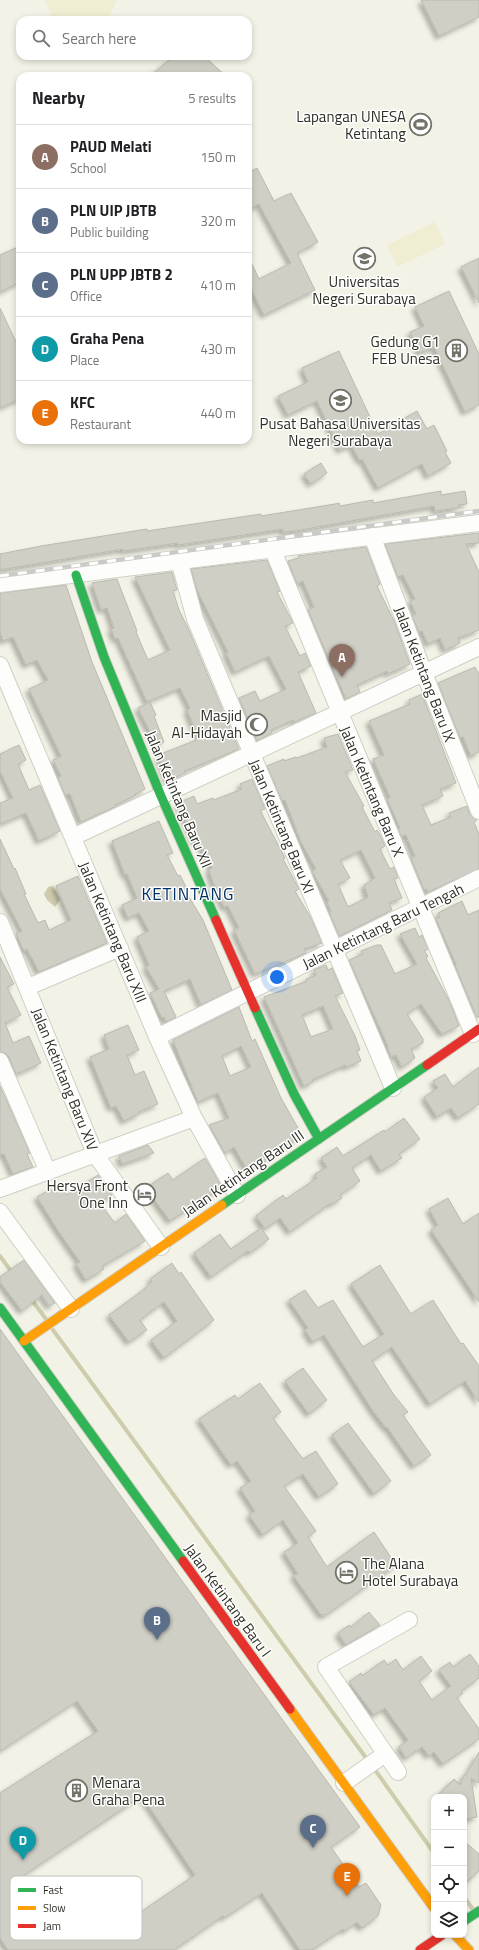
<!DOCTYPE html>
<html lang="en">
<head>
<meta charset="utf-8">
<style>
	:root { --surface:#fff; --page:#f2f2f2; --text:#202124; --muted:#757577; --line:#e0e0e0; --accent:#111827 }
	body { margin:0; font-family:"Titillium Web",sans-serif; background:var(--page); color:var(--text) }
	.controls { position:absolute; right:12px; bottom:12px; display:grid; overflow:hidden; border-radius:8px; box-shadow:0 2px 6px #0003 }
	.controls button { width:36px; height:36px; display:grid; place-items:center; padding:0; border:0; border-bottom:1px solid var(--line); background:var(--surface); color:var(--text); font:20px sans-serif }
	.you { position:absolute; left:277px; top:977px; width:14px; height:14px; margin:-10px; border:3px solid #fff; border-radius:50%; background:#1a73e8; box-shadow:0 0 0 6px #1a73e833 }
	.badge { display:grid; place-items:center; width:26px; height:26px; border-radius:50%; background:var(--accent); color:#fff; font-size:13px; font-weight:700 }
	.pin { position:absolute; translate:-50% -33px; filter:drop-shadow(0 1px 2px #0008) }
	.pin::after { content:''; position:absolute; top:21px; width:14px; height:12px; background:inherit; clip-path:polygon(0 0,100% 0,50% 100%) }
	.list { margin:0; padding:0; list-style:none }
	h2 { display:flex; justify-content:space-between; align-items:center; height:52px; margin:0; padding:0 16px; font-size:17px }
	h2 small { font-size:13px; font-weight:400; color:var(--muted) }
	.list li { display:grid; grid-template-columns:26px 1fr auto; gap:12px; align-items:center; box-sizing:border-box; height:64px; padding:0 16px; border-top:1px solid var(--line) }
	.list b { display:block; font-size:15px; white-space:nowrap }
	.list p { margin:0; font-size:13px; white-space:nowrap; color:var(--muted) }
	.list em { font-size:13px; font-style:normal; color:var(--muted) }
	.icon { flex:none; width:22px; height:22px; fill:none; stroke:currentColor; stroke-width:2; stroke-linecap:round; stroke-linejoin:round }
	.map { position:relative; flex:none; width:479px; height:1950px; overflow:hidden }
	.search { position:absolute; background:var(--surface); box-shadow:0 2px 6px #0003; left:16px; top:16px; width:236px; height:44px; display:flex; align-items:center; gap:10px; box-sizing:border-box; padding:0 14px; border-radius:12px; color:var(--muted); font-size:15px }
	.panel { position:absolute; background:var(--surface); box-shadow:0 2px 6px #0003; left:16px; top:72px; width:236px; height:372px; border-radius:12px }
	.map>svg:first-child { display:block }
	.green { fill:#efeed2 }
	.water { fill:#ceccac }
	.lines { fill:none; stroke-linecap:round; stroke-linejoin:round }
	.stream { stroke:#ceccac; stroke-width:4 }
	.building { fill:#d0cfc6; stroke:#babab1; fill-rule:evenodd; filter:url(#shadow) }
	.street-casing { stroke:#cfcfc5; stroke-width:18 }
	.fast-casing { stroke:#cfcfc5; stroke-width:11 }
	.slow-casing { stroke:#cfcfc5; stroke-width:11 }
	.jam-casing { stroke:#cfcfc5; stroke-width:11 }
	.street { stroke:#fdfdfb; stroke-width:16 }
	.fast { stroke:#30b455; stroke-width:9 }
	.slow { stroke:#ff9f0a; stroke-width:9 }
	.jam { stroke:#e5322d; stroke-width:9 }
	.rail-casing { stroke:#cacac7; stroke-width:4.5 }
	.rail { stroke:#fff; stroke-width:3; stroke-dasharray:9; stroke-linecap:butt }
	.labels { text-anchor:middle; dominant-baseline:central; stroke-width:3; stroke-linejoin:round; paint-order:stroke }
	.poi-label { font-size:15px; fill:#2f2f26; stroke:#fff; text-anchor:end }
	.street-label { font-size:15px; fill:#2f2f26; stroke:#fff }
	.quarter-label { font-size:17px; letter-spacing:1px; fill:#003162; stroke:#fff }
	.key { fill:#fff; stroke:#c1c1be; stroke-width:1 }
	.key-label { font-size:11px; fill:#2f2f26 }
</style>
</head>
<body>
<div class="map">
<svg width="479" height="1950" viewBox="0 0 479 1950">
	<defs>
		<filter id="shadow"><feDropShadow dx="-3.5" dy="3.5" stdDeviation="2" flood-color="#0004"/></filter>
	</defs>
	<rect width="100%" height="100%" fill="#f2f2e6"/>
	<path class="green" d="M45 0H117L107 20H53Z
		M435 222 445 244 397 267 387 245Z"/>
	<path class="water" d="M53 886 60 900 55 907 47 900 44 894 48 887Z"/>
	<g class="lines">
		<path class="stream" d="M0 1256 13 1274
			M31 1299 46 1319
			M53 1330 369 1762
			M373 1767 434 1853
			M464 1897 472 1908"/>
	</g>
	<path class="building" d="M421 0H479V17L439 36Z
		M180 56H204L226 76H150L173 57Z
		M257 168 274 201 291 193 318 242 297 253 315 290 264 315 248 283V256L259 279 291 263 259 204 248 210V173Z
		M20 246V282L0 292V255Z
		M479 258V303L461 267Z
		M449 291 479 354V405L465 412 434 347 420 353 410 332 424 326 415 307Z
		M0 308 20 350V399L0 408Z
		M339 351 378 434 417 411 427 429 434 425 447 451 445 452 451 463 428 476 422 464 378 488 362 459 360 461 351 445 340 450 317 401 288 415 278 396 308 382 302 368Z
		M321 463 327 473 311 484 304 474Z
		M441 491V495L465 491 467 504 458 505V508L435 511 434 506 295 531 283 532V529L178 545V543L123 551V549L0 570V554L41 546 147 529V531L261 514V516L335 504 339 503 340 506 373 500V503Z
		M479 533V543L466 544 479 572V630L458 638 460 643 445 650 440 638 428 644 422 631 419 632 412 616 416 614 410 601 415 599 403 575 398 577 385 544Z
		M366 547 380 584 377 586 395 623 410 664 388 674 387 671 357 685 360 692 346 699 308 610 314 607 303 581 297 584 288 561 299 558 298 556Z
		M267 560 280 591 277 592 293 623 285 626 300 656 305 653 311 666 298 672 316 713 294 722 293 720 271 730 272 733 257 741 239 698 255 691 260 701 286 689 269 656 235 672 226 653 228 652 197 590 191 569Z
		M172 572 177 590 173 591 179 610 188 628 239 749 184 771 185 773 168 781 158 755 199 739 187 710 190 708 180 688 147 702 118 638 115 639 111 629 114 628 107 608 101 610 92 583 117 579 137 631 136 632 148 660 170 650 135 577Z
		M66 585 92 662 145 789 135 794 136 795 115 805V807L81 822 70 794 65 795 58 778 61 776 53 760 61 756 29 689 48 680 37 660 26 665 13 637 3 641 0 632V593Z
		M475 667 479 674V752L471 756 463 737 460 738 438 683Z
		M422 694 456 783 440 789 443 796 422 805 431 825 451 817 449 813 467 806 470 815 477 820 474 822 479 834V869L428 892 426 889 424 890 411 858 415 856 406 835 401 836 398 829 400 828 387 799 390 797 373 759 384 755 369 721 410 704 409 700Z
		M150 702 156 715 154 716 164 742 157 746 138 708Z
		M338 734 353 770 345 772 364 806 362 807 375 832 377 830 380 835 385 846 380 849 390 869 394 867 398 878 394 879 402 898 389 903 392 910 339 936 329 912H331L327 902 329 901 312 871 316 869 301 842 285 800 282 801 267 766 284 759V761L296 757 297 758 327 747 324 738ZM361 850 375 878 364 885 368 897 348 907 338 884 350 878 340 860Z
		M19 745 26 760 18 764 29 790 40 785 60 831 39 841 26 813 0 824V803L13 798 0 771V754Z
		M252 779 265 809 260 810 285 858 283 859 299 889 295 891 311 918 322 943 304 949 306 953 255 974 234 930 239 928 228 906 224 907 213 882 209 870 212 868 198 840 195 842 178 803 194 796 197 804 213 798 214 800 242 789 240 784Z
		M159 821 173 853 167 855 178 876 180 875 188 891 186 892 203 920 232 990 201 1005 190 979 164 991 176 1017 166 1022 164 1017 162 1018 150 993 159 989 146 967 149 965 137 937 149 931 139 913 128 918 122 905 137 898 127 874 125 875 112 841Z
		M0 839 14 869 15 868 26 894H24L38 923 45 920 49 930 71 920 56 886 78 876 107 943 39 972 27 949 24 951 16 934 22 931 0 889Z
		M462 901 468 915 479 910V1017H477L466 992 455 965 456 964 436 919 440 917 438 913Z
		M415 928 419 937 422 935 428 949 424 951 428 956 426 958 450 1002 459 1026 442 1034 421 1004 407 1014 423 1039V1043L411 1049 415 1058 402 1067 396 1055 391 1057 387 1046H388L349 960 363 954 361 951 377 945H381L395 974 417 964 400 934Z
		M0 957 14 984 7 987 21 1015 5 1023 13 1043 29 1036 41 1063 16 1074 9 1057 5 1053 0 1052Z
		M326 965 328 970 332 968 343 993 335 996 355 1036 360 1050 357 1051 361 1061 346 1067 345 1065 312 1080 313 1082 304 1086 264 997 307 981 306 979 316 975 314 970ZM323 1006 333 1029 311 1037 302 1015Z
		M239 1007 252 1041 255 1039 281 1098 302 1135 248 1171 234 1147 225 1153 209 1125 229 1118 218 1093 198 1102 173 1040ZM241 1046 251 1067 230 1076 222 1056Z
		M128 1025 139 1050 127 1055 135 1075 144 1071 158 1104 138 1112 139 1114 124 1121 116 1106 111 1108 90 1057 109 1049 104 1035Z
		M479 1067V1104L458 1118 451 1108 437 1117 424 1097 438 1088 433 1081 445 1074 453 1087Z
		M0 1086 30 1153 27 1154 33 1167 13 1174 4 1154 0 1155Z
		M404 1118 420 1139 399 1154 402 1158 381 1171 371 1155 352 1168 360 1181 340 1195 342 1198 332 1204 331 1203 290 1232 280 1218 265 1229 256 1216 283 1195 286 1199 317 1178 315 1174 327 1167 321 1158 337 1147 343 1156 384 1130 385 1132Z
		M148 1145 154 1153 122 1164 119 1156Z
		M205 1158 222 1187 170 1221 146 1188 168 1173 173 1180Z
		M98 1175 112 1195 100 1203 115 1223 126 1214 145 1241 102 1266 104 1269 86 1280 76 1264 80 1262 59 1232 37 1197 51 1189 53 1193 62 1187 67 1195Z
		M448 1198 463 1224 479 1213V1302L431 1230 438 1225 429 1209Z
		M261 1228 269 1239 250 1253 248 1251 211 1277 194 1253 220 1234 231 1249Z
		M24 1260 55 1303 49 1306 42 1295 22 1311 0 1282V1277Z
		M172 1263 179 1274 181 1272 214 1320 164 1358 151 1340 177 1321 164 1302 140 1320 147 1330 129 1342 109 1315 142 1291 152 1282 150 1279Z
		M380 1265 411 1314 433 1300 461 1344 463 1343 479 1366V1402L465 1381 430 1404 392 1347 372 1361 394 1395 408 1412 403 1415 431 1455 414 1466 387 1427 386 1428 373 1411 324 1335 313 1342 305 1330 308 1328 289 1300 305 1290 318 1308 333 1300 363 1347 384 1334 351 1284Z
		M0 1329 360 1827 331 1847 359 1887 366 1883 381 1905 378 1916 362 1928 357 1922 345 1931 343 1929 312 1950H300L262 1893 224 1918 223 1916 174 1950H8L0 1938V1793L98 1731 77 1701 0 1751ZM142 1796 195 1875 110 1933 97 1914 77 1927 60 1902 50 1908 39 1906 21 1877Z
		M303 1368 327 1400 309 1414 285 1381Z
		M260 1383 281 1412 273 1418 303 1459 316 1451 338 1484 319 1497 303 1474 284 1486 316 1531 308 1537 327 1567 374 1532 396 1565 326 1615H321L293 1575 298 1574 284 1552 298 1543 283 1520 263 1535 249 1515 255 1511 240 1488 251 1481 237 1461 231 1465 199 1419 235 1395 238 1399Z
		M348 1423 391 1481 374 1494 332 1435Z
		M369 1612 380 1625 346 1645 338 1633 349 1625 351 1627Z
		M470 1654 479 1666V1678L461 1691 463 1693 457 1698 479 1729V1739L443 1764 434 1752 429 1756 422 1747 406 1758 399 1747 408 1740 385 1708 374 1715 349 1682 361 1673 362 1676 384 1660 388 1665 396 1659 403 1670 421 1656 432 1671 419 1681 432 1700 451 1686 439 1670 450 1662 453 1667Z
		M479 1752V1783L471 1778 477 1817 464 1819V1797H436L454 1779 460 1785 464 1775H466Z
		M464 1841 479 1854V1871L464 1884Z"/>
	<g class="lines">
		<defs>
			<path id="street" d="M372 536 424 673 479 811
				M272 548 473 1034
				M179 560 195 619 393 1088
				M0 584 479 523
				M0 665 157 1037 194 1118 237 1195
				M73 837 479 647
				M0 922 95 1154 161 1247
				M28 987 120 948
				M157 1037 479 878
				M0 1061 48 1172
				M0 1189 194 1118
				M0 1212 71 1309
				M398 1772 326 1667 409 1620
				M344 1783 385 1754"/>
			<path id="fast" d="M76 575 104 657 161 796 216 920
				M255 1008 294 1094 319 1139
				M222 1205 427 1065
				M0 1308 183 1561
				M464 1921 479 1911"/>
			<path id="slow" d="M24 1341 222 1205
				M290 1709 434 1908
				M455 1935 469 1950"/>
			<path id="jam" d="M216 920 255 1008
				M427 1065 479 1029
				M183 1561 290 1709
				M420 1950 442 1935"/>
		</defs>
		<use href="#street" class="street-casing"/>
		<use href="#fast" class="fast-casing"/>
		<use href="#slow" class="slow-casing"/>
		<use href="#jam" class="jam-casing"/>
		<use href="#street" class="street"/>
		<use href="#fast" class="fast"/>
		<use href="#slow" class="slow"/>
		<use href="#jam" class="jam"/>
		<defs>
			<path id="rail" d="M0 576 479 511"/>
		</defs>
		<use href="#rail" class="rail-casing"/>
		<use href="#rail" class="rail"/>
	</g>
	<defs>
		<symbol id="stadium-ring" viewBox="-11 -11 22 22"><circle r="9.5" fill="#fff" stroke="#737369" stroke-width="1.5"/><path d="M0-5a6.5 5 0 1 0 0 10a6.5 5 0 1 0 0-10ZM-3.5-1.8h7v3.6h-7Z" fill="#737369"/></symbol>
		<symbol id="university-ring" viewBox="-11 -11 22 22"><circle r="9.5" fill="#fff" stroke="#737369" stroke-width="1.5"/><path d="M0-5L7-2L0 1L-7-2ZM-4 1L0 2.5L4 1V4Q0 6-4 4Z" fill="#737369"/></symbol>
		<symbol id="building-ring" viewBox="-11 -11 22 22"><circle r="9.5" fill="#fff" stroke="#737369" stroke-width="1.5"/><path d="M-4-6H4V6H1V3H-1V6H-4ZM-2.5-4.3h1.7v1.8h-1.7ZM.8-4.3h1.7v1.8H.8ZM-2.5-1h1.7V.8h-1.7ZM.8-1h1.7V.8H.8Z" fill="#737369"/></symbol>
		<symbol id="mosque-ring" viewBox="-11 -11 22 22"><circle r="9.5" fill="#fff" stroke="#737369" stroke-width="1.5"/><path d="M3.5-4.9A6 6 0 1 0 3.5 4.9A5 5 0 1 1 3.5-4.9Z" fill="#737369"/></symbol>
		<symbol id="hotel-ring" viewBox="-11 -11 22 22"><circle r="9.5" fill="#fff" stroke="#737369" stroke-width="1.5"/><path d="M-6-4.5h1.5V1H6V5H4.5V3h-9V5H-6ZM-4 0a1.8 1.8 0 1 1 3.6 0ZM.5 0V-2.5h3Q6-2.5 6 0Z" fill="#737369"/></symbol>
	</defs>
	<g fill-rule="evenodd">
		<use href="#stadium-ring" x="408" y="112" width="25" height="25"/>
		<use href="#university-ring" x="352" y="246" width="25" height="25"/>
		<use href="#building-ring" x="444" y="338" width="25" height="25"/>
		<use href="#university-ring" x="328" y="388" width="25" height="25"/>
		<use href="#mosque-ring" x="244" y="712" width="25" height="25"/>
		<use href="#hotel-ring" x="132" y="1182" width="25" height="25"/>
		<use href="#hotel-ring" x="334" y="1560" width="25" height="25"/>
		<use href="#building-ring" x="64" y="1778" width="25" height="25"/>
	</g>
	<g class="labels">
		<g class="poi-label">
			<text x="406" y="116">Lapangan UNESA<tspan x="406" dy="17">Ketintang</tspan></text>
			<text x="364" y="281" text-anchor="middle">Universitas<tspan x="364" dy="17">Negeri Surabaya</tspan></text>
			<text x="440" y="341">Gedung G1<tspan x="440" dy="17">FEB Unesa</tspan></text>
			<text x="340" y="423" text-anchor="middle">Pusat Bahasa Universitas<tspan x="340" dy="17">Negeri Surabaya</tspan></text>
			<text x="242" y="715">Masjid<tspan x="242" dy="17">Al-Hidayah</tspan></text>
			<text x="128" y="1185">Hersya Front<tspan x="128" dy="17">One Inn</tspan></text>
			<text x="362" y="1563" text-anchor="start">The Alana<tspan x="362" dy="17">Hotel Surabaya</tspan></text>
			<text x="92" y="1782" text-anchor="start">Menara<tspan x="92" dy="17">Graha Pena</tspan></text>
		</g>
		<g class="street-label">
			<text transform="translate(425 674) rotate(69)">Jalan Ketintang Baru IX</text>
			<text transform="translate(372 791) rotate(67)">Jalan Ketintang Baru X</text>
			<text transform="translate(179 799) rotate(67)">Jalan Ketintang Baru XII</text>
			<text transform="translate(282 826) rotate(67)">Jalan Ketintang Baru XI</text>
			<text transform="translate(383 926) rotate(-26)">Jalan Ketintang Baru Tengah</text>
			<text transform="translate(113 932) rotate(67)">Jalan Ketintang Baru XIII</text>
			<text transform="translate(65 1079) rotate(68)">Jalan Ketintang Baru XIV</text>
			<text transform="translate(243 1173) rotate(-34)">Jalan Ketintang Baru III</text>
			<text transform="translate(228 1600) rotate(54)">Jalan Ketintang Baru I</text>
		</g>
		<g class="quarter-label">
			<text x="188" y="894">KETINTANG</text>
		</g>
	</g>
	<rect x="10" y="1876" width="132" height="64" rx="6" class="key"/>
	<rect x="18" y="1888" width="18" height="4" fill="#30b455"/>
	<rect x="18" y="1906" width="18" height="4" fill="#ff9f0a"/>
	<rect x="18" y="1924" width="18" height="4" fill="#e5322d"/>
	<g class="key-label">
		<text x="43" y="1894">Fast</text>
		<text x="43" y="1912">Slow</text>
		<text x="43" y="1930">Jam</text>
	</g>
</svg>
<div class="controls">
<button>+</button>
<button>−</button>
<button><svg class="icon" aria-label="locate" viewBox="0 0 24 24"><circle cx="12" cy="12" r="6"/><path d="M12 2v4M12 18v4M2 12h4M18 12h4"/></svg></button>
<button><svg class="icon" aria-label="layers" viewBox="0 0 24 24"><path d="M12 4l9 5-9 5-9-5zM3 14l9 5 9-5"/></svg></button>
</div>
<div class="you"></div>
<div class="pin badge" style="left:342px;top:677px;background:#8d6e63">A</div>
<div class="pin badge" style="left:157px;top:1640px;background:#5c6f8a">B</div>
<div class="pin badge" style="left:313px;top:1848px;background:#5c6f8a">C</div>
<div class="pin badge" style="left:23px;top:1860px;background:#0f9aa8">D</div>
<div class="pin badge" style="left:347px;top:1896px;background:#e8710a">E</div>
<div class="search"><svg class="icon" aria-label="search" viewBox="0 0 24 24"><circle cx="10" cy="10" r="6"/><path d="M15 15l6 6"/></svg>Search here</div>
<section class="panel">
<h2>Nearby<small>5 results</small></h2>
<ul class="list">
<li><span class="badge" style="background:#8d6e63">A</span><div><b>PAUD Melati</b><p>School</p></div><em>150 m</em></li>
<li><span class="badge" style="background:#5c6f8a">B</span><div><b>PLN UIP JBTB</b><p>Public building</p></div><em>320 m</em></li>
<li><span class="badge" style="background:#5c6f8a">C</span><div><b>PLN UPP JBTB 2</b><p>Office</p></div><em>410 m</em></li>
<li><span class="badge" style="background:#0f9aa8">D</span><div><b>Graha Pena</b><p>Place</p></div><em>430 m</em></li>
<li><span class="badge" style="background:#e8710a">E</span><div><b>KFC</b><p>Restaurant</p></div><em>440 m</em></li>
</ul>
</section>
</div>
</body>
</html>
